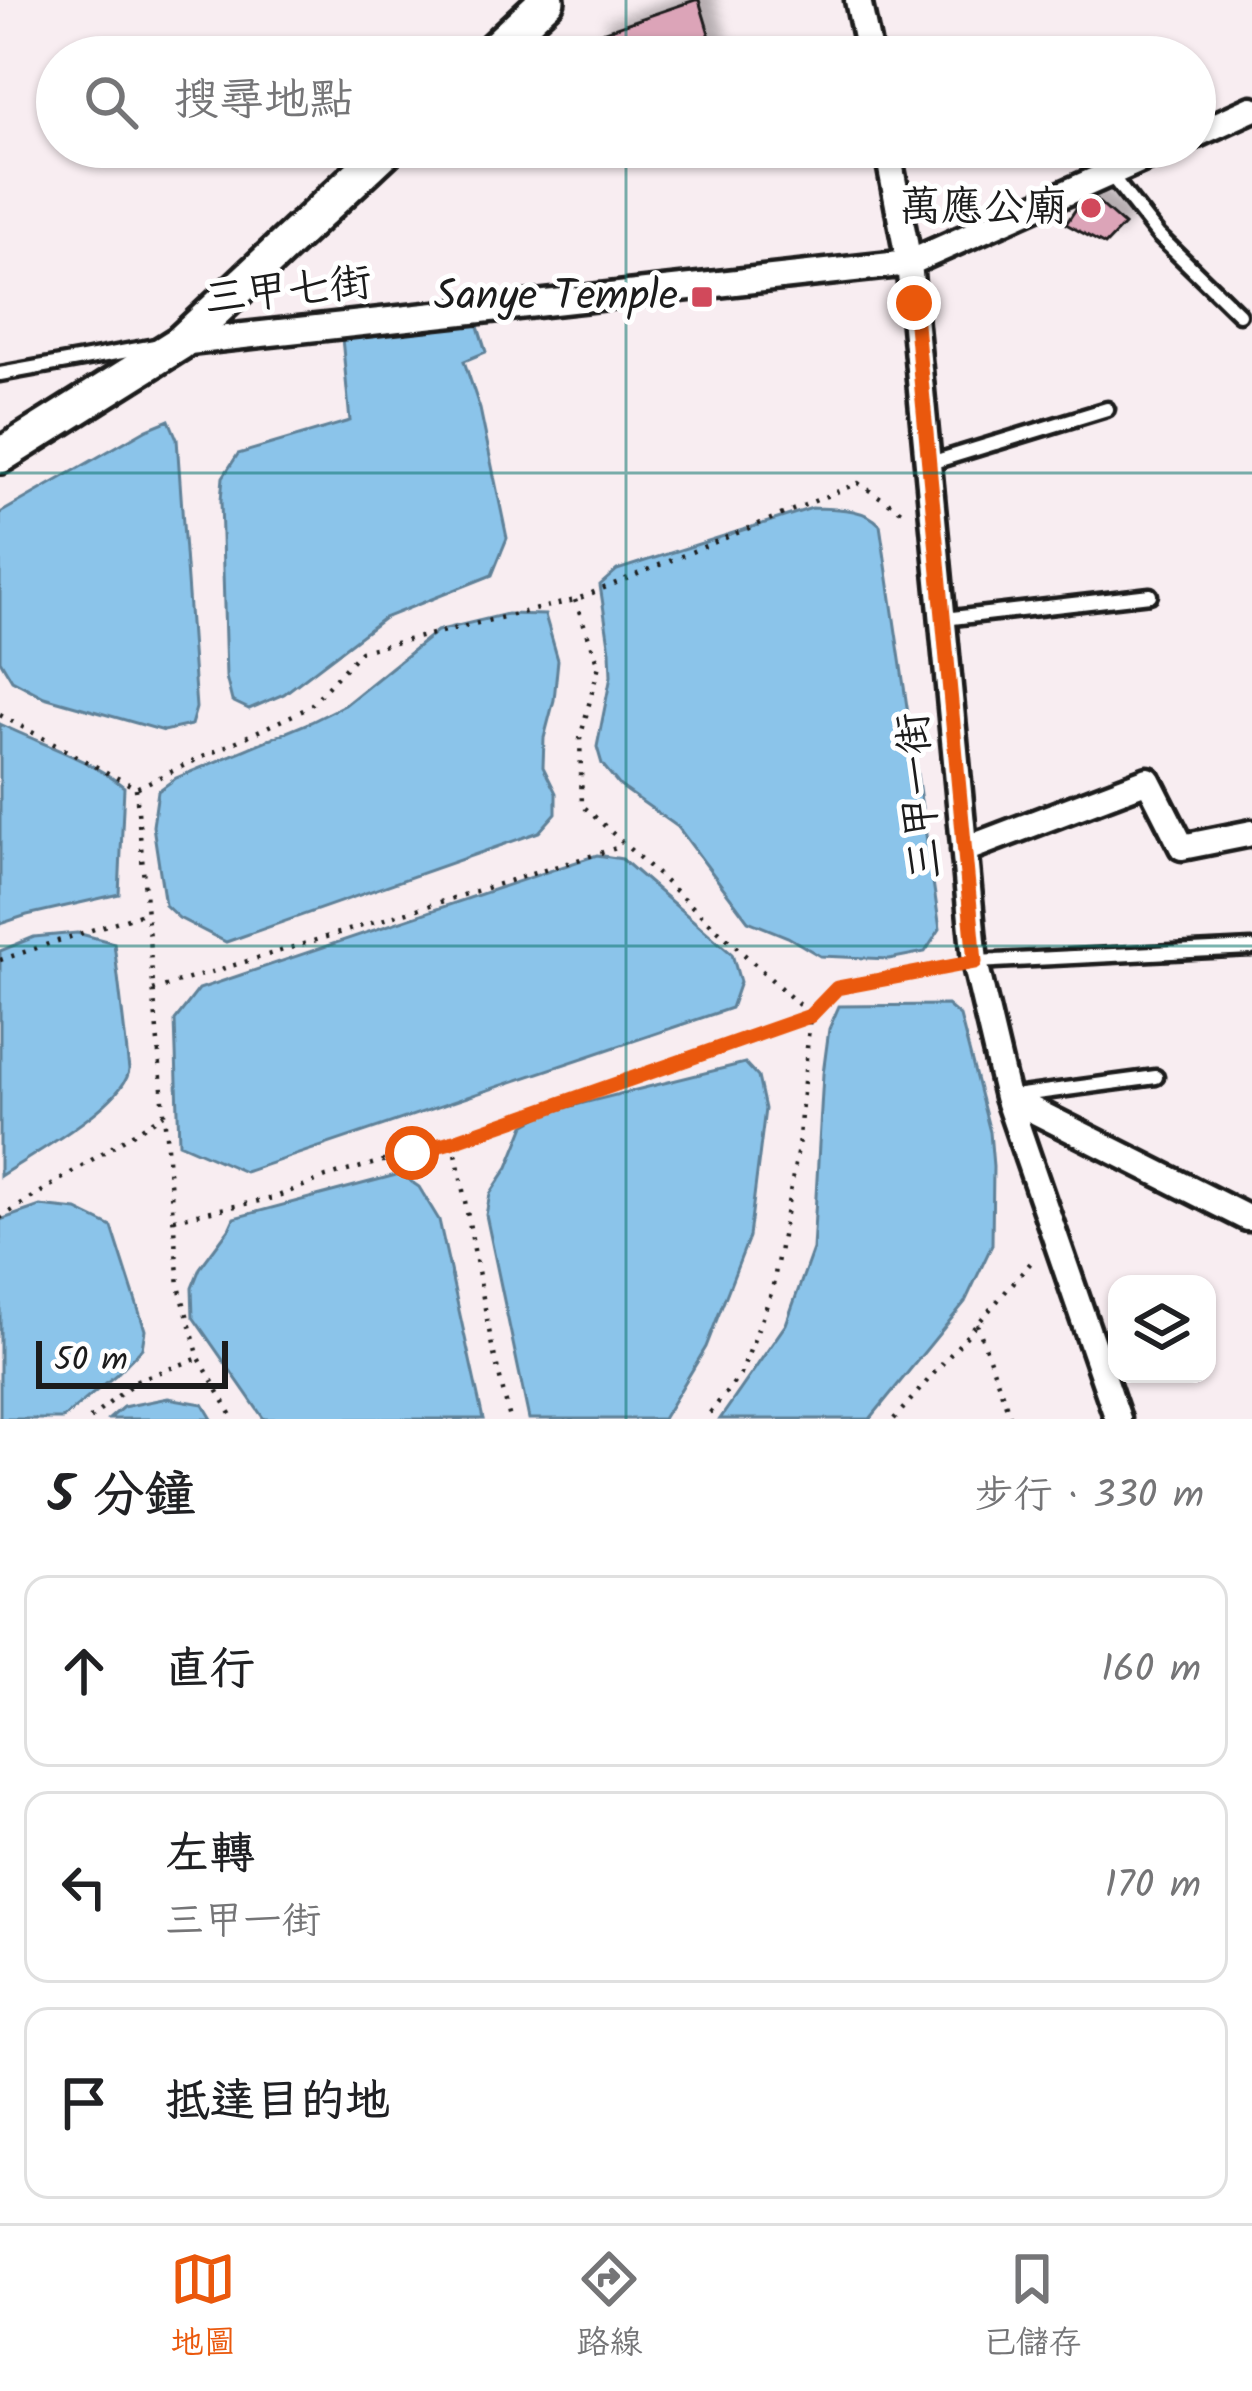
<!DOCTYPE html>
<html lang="zh-TW">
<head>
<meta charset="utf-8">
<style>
	:root { --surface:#fff; --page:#f2f2f2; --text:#202124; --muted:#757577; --line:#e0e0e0; --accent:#ea580c }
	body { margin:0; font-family:Kalam,"LXGW WenKai TC",sans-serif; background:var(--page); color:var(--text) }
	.controls { position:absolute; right:36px; bottom:36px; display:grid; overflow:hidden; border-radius:24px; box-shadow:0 3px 9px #0004 }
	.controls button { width:108px; height:108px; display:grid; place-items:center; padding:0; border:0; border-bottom:3px solid var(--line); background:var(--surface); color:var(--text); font:60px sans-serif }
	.scale { position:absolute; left:36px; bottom:30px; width:192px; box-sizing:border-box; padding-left:12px; border:6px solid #1c1c1c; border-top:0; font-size:33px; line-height:42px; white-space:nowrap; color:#1c1c1c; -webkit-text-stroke:9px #fff; paint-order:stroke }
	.stop { position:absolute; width:36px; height:36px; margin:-27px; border:9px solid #ea580c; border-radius:50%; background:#fff }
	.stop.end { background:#ea580c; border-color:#fff; box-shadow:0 3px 12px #0008 }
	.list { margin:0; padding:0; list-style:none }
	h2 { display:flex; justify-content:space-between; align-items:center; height:156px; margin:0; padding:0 48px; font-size:51px }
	h2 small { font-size:39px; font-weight:400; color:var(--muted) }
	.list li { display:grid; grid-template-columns:78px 1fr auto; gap:36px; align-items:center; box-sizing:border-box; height:192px; margin:0 24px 24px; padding:0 24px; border:3px solid var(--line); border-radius:24px }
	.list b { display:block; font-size:45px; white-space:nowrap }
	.list p { margin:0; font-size:39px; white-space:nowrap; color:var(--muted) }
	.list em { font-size:39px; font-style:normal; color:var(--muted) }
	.icon { flex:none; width:66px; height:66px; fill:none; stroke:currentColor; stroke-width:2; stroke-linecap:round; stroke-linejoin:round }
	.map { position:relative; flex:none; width:1252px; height:1419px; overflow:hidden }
	.search { position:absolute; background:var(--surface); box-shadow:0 3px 9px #0004; left:36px; right:36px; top:36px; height:132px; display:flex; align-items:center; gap:30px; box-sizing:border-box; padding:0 42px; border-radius:66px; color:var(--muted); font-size:45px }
	.sheet { height:804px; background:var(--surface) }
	nav { display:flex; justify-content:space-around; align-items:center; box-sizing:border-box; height:168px; border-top:3px solid var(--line); background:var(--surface); font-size:33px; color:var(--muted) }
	nav a { display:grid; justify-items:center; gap:6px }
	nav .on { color:var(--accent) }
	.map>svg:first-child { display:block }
	.water { fill:#8bc4ea; stroke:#5f8198; stroke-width:3 }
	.building { fill:#dca4b8; stroke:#1c1c1c; stroke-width:3; filter:url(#shadow) }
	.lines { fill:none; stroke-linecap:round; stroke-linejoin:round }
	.lane-casing { stroke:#1c1c1c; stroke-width:21 }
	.street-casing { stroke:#1c1c1c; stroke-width:33 }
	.secondary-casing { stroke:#1c1c1c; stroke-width:42 }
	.path { stroke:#1c1c1c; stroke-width:4.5; stroke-dasharray:3 9; stroke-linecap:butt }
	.lane { stroke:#fff; stroke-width:12 }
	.street { stroke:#fff; stroke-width:24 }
	.secondary { stroke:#fff; stroke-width:33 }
	.route { stroke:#ea580c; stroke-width:15 }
	.grid { fill:none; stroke:#0f766e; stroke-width:3; stroke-opacity:0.55 }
	.poi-dot { fill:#d1495b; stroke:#fff; stroke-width:4.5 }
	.labels { text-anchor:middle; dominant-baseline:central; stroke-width:10; stroke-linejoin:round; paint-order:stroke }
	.poi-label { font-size:42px; fill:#1c1c1c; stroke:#fff; text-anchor:end }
	.street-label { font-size:42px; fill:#1c1c1c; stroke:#fff }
</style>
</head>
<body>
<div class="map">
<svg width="1252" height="1419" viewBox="0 0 1252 1419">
	<defs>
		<filter id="shadow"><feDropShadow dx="11" dy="-11" stdDeviation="6" flood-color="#0004"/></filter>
	</defs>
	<rect width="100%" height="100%" fill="#f8edf1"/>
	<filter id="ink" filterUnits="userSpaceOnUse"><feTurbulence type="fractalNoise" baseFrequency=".00833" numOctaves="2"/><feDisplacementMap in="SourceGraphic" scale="24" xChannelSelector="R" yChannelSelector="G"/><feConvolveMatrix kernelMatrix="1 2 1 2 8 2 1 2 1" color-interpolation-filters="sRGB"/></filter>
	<g filter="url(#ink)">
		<path class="water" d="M475 317 486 352 464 361 480 409 507 538 492 575 384 618 284 694 249 709 232 701 226 677 221 500 223 477 238 454 350 421 342 338Z
			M169 420 177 439 196 708 191 725 164 731 44 697 12 680 0 660V513L147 429Z
			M812 508C835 509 864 507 880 525L940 929 925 952 889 959 820 956 788 937 748 921 678 827 620 786 602 764 597 747 611 676 610 651 600 585 617 570Z
			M507 614 545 615 558 660 554 700 544 738 543 767 556 793V813L539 832 226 942 179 918 165 905 153 826 158 791 176 778 311 722 345 705 437 631Z
			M0 724C41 744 90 759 124 787L119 894 27 915 0 924Z
			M597 855 622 859 732 954 740 982 731 1008 245 1172 179 1143 175 1020 199 989Z
			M77 933 114 943 129 1070C125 1104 30 1156 0 1176V951L34 937Z
			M947 1005 960 1016 990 1132 993 1166 992 1245 965 1302 870 1419H720L786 1324 813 1249 823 1074 829 1029 839 1006Z
			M745 1063 758 1077 765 1109 749 1237 706 1347 663 1419H529L486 1215 490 1194 508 1167 525 1125 547 1112Z
			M400 1174 419 1187 439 1220 483 1419H264L193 1317 192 1288 200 1268 229 1229 234 1218Z
			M40 1206 77 1210 112 1227 145 1330 142 1348 117 1374 62 1419H0V1220Z
			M168 1398 203 1404 212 1419H109L123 1407Z"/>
		<path class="building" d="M695 0H699L716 57H602L596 34Z
			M625 147H718L630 165Z
			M1087 192 1124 225 1105 245 1066 224Z"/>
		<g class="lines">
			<defs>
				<path id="lane" d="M1110 174 1158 235 1239 314
					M0 374 155 346
					M930 463 1107 409
					M944 619 1150 595
					M975 962 1252 948
					M1014 1096 1156 1077"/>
				<path id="street" d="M858 0 870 57
					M1195 135 1252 109
					M887 147 909 263 975 962 1007 1097 1118 1419
					M180 343 909 263 1169 147
					M964 850 1148 780 1182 847 1252 833
					M1007 1097 1247 1218H1252"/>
				<path id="secondary" d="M486 57 547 0
					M0 456 180 343 389 147"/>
			</defs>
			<use href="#lane" class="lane-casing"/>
			<use href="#street" class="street-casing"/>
			<use href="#secondary" class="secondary-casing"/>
			<path class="path" d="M575 600 599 665 580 739 582 805 810 1015 798 1148 772 1291 741 1374 705 1419
				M0 715 136 788 308 708 361 651 575 600 858 483 906 514
				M136 788 179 1286 199 1358 234 1419
				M0 960 146 912
				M153 990 623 846
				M454 1142 492 1346 510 1419
				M0 1218 164 1114
				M174 1219 273 1198 326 1177 454 1141 810 1015 837 988 952 966
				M977 1324 1011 1419
				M90 1419 137 1380 199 1358
				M894 1419 1035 1258"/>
			<use href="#lane" class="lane"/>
			<use href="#street" class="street"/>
			<use href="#secondary" class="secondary"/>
		</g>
	</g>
	<g class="lines" filter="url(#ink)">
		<path class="route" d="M412 1153 454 1141 810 1016 837 988 975 962 914 303"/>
	</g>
	<path class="grid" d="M626 0V57M626 147V1419M0 473H1252M0 946H1252"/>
	<g class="poi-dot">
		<circle cx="1091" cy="208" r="12"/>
		<rect x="690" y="285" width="24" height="24" rx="6"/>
	</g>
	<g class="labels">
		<g class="poi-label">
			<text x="1067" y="208">萬應公廟</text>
			<text x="678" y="297">Sanye Temple</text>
		</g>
		<g class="street-label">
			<text transform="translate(288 292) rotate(-6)">三甲七街</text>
			<text transform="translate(921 796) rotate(-95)">三甲一街</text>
		</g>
	</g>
</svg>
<div class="controls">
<button><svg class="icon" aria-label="layers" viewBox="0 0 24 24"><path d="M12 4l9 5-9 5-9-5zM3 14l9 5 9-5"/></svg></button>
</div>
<div class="scale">50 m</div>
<div class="stop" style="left:412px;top:1153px"></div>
<div class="stop end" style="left:914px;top:303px"></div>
<div class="search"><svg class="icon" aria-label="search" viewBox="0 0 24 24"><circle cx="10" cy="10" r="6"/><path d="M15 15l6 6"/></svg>搜尋地點</div>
</div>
<section class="sheet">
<h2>5 分鐘<small>步行 · 330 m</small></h2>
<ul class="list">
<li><svg class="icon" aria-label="ahead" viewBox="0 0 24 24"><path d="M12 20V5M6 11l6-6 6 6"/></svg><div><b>直行</b></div><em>160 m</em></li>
<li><svg class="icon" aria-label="left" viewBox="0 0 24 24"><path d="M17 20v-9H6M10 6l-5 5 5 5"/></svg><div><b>左轉</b><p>三甲一街</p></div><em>170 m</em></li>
<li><svg class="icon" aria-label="arrive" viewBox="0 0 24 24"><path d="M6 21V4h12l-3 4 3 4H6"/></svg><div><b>抵達目的地</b></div></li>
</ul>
</section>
<nav>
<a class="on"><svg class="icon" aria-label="map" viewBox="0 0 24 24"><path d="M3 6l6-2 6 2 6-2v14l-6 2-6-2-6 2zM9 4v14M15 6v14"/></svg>地圖</a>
<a><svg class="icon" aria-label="directions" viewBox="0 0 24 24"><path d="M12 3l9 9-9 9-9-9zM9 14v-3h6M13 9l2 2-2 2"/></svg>路線</a>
<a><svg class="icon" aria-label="saved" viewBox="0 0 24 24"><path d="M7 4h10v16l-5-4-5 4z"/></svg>已儲存</a>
</nav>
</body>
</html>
